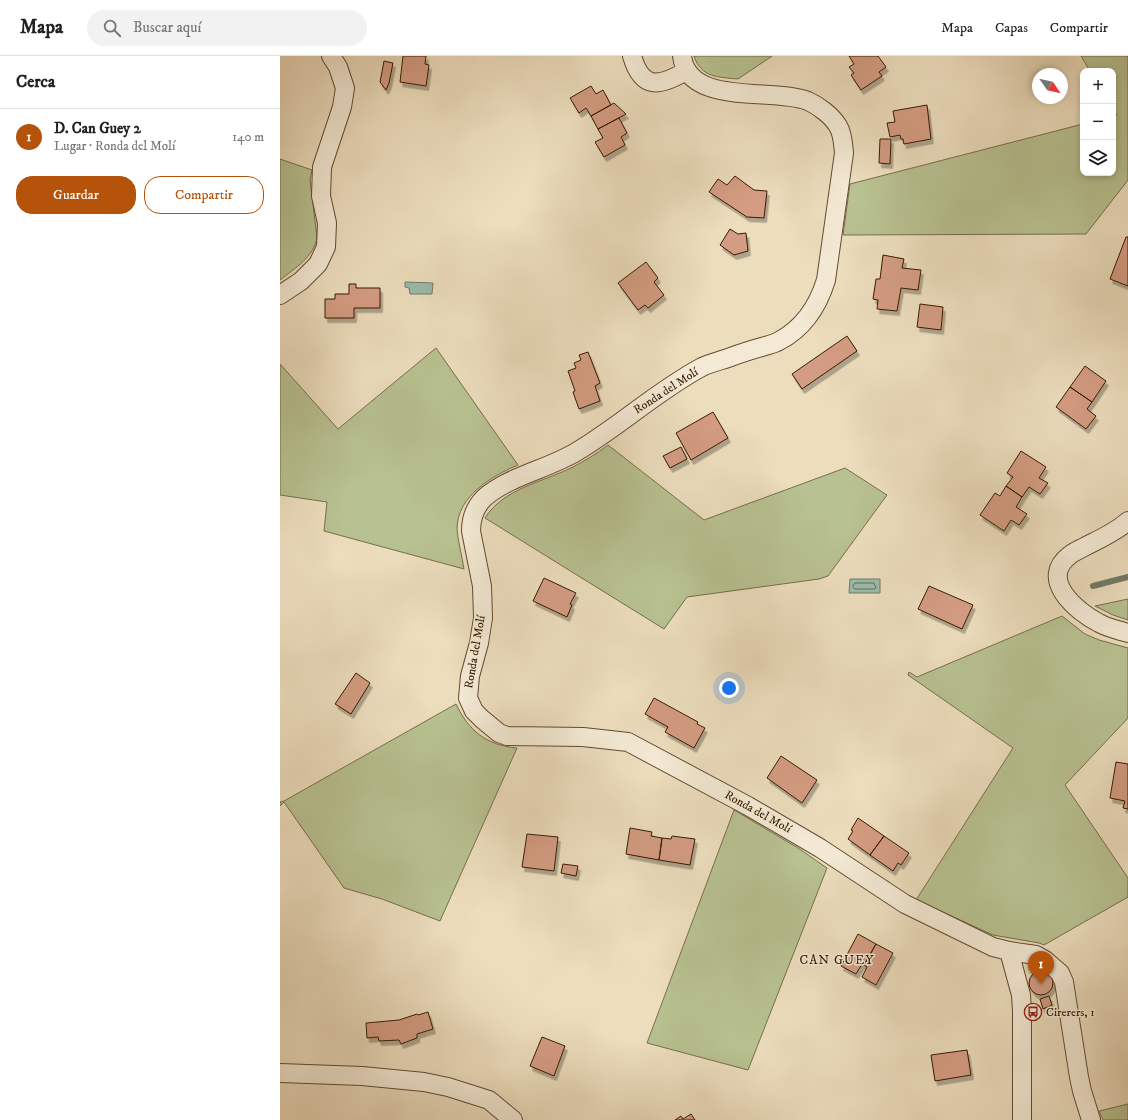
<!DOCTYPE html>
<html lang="es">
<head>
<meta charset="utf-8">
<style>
	:root { --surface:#fff; --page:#f2f2f2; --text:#202124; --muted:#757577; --line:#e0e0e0; --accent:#b45309 }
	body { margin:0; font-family:"IM FELL DW Pica",serif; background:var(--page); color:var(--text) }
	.controls { position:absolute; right:12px; top:12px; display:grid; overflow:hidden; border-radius:8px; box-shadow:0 2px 6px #0003 }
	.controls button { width:36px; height:36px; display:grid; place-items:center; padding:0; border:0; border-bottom:1px solid var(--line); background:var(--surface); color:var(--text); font:20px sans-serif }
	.compass { position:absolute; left:752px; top:12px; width:36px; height:36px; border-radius:50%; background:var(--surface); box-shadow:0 2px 6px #0003; rotate:124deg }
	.you { position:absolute; left:449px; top:632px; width:14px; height:14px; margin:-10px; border:3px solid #fff; border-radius:50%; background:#1a73e8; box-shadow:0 0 0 6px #1a73e833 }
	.badge { display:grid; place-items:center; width:26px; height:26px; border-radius:50%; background:var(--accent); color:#fff; font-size:13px; font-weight:700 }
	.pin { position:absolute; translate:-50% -33px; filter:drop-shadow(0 1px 2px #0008) }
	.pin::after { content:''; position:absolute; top:21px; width:14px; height:12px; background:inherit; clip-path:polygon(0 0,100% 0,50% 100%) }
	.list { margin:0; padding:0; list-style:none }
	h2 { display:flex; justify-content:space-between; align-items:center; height:52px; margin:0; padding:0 16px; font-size:17px }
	h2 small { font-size:13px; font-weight:400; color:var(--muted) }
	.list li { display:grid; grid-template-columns:26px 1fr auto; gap:12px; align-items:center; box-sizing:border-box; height:56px; padding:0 16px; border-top:1px solid var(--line) }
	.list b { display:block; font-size:15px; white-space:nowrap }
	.list p { margin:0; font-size:13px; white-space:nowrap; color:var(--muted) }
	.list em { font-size:13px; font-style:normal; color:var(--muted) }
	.actions { display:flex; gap:8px; padding:12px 16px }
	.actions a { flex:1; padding:9px 0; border:1px solid var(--accent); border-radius:16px; text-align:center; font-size:14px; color:var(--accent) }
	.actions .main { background:var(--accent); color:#fff }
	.icon { flex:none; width:22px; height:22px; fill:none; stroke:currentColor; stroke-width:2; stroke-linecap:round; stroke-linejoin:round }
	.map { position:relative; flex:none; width:848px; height:1064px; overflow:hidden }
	header { display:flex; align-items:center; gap:24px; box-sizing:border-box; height:56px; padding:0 20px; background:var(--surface); border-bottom:1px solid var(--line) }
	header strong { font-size:19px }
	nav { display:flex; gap:22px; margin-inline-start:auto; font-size:14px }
	.search { width:280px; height:36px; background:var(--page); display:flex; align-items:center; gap:10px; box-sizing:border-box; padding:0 14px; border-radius:22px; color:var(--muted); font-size:15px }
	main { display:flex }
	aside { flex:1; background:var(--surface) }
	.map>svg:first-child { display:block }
	.green { fill:#b8c191; stroke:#786e4a }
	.water { fill:#99bcad; stroke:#727b69 }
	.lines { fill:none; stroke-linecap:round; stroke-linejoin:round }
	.shore { stroke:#686b58; stroke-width:1 }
	.stream { stroke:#727b69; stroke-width:6 }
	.building { fill:#d49c82; stroke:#371a03; filter:url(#shadow) }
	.minor-casing { stroke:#644b32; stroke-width:20 }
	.minor { stroke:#f3e9d4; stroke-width:18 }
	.labels { text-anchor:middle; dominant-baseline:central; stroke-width:3; stroke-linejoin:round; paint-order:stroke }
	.street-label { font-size:12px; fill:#371a03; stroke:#f3e9d4 }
	.poi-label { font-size:12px; fill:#371a03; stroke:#f3e9d4; text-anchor:start }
	.neighbourhood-label { font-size:13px; letter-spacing:1px; fill:#371a03; stroke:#f3e9d4 }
</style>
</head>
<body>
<header>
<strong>Mapa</strong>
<div class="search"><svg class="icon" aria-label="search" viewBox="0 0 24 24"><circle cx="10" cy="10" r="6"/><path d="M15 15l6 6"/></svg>Buscar aquí</div>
<nav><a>Mapa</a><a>Capas</a><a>Compartir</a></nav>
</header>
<main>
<aside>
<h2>Cerca<small></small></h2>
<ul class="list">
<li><span class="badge">1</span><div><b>D. Can Guey 2</b><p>Lugar · Ronda del Molí</p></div><em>140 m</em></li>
</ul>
<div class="actions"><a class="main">Guardar</a><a>Compartir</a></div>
</aside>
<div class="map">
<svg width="848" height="1064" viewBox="0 0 848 1064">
	<defs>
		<filter id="shadow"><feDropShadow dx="2.5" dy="4.5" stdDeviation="0" flood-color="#0004"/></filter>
	</defs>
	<rect width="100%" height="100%" fill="#ecddbd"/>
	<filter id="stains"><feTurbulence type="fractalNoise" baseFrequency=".005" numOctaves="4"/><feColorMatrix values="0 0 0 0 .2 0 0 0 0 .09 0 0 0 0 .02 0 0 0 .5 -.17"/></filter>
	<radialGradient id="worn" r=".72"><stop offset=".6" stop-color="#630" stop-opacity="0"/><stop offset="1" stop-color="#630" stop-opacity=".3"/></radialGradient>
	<path class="green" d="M414 0H492L458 23C439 21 421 22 414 0Z
		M801 0H848V124L806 178 563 179 570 128 803 68V117H833V60L837 59 833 53V15H810Z
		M0 103 32 114 30 124 37 181C34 201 15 212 0 224Z
		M156 292 238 409C212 420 177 440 177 473 178 486 182 500 184 513L44 475 47 446 0 439V308L58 373Z
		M328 389 424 464 565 412 607 439 548 520 539 523 407 541 384 573 205 462C223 433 262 426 291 412 304 405 317 398 328 389Z
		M848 543V564L833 559 815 550Z
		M782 560 805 578 819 584 848 592V662L785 729 848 822V841L764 889 759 887 713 879 636 844 733 692 628 619 629 616 637 621Z
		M176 648C189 675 206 689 237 692L160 865 102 843 64 832 4 746 0 750V746L4 745Z
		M454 754 518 792 547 812 468 1014 367 987Z
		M848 1048V1064H823L819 1055Z"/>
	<path class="water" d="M125 226 153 227 152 238H130L129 232 125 231Z
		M570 523H600V537H569Z"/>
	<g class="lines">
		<path class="shore" d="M575 527H594L596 532 594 533H575L573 531Z"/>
		<path class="stream" d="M813 530 848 521"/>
	</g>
	<path class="building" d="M123 0H146L145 8 149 9 146 30 120 26Z
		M569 0H598L606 11 599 16 602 20 581 34 571 19 574 17 569 11 574 8Z
		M104 5 113 7 109 27 106 34 100 26Z
		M311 30 316 38 323 34 331 49 311 60 306 52 299 57 290 42Z
		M334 47 346 58 318 73 311 60Z
		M647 49 651 83 624 88 623 83H621L620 79 610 81 607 67 615 66 613 55Z
		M339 62 347 77 341 81 345 89 324 101 315 86 323 82 318 73Z
		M600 83H611L610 108 599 107Z
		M455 120 474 134 487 135 484 162 467 161 429 136 438 123 447 129Z
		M450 173 458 178 466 177 468 195 454 199 440 189Z
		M846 181H848V230L830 223Z
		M603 199 624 203 622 212 641 214 638 234 621 232 617 255 597 253 598 244 593 243 596 223H600Z
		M366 206 378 222 374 226 384 239 368 252 365 249 358 254 338 227Z
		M69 228H76V232H100V252H74V262H45V243H55V238H69Z
		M640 248 663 251 661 274 637 271Z
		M567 280 577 295 522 333 512 318Z
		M308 296 320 327 315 330 320 345 299 353 293 336 295 335 288 315 296 312 294 307 301 304 299 299Z
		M805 310 826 325 812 346 790 331Z
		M790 331 812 346 807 353 816 360 806 373 776 351Z
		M433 356 448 382 411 404 396 377Z
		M401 391 407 403 390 412 383 400Z
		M741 395 766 411 759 422 768 427 760 438 749 431 742 441 726 430 733 421 727 417Z
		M726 430 742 441 736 451 747 458 739 469 731 464 724 475 700 459 715 437 720 440Z
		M264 522 296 537 290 548 292 549 287 561 253 545Z
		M649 530 693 549 682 573 638 553Z
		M76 617 90 627 71 658 55 648Z
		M374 642 418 666 417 668 425 672 414 692 385 676 388 671 365 658Z
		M501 700 537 724 522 747 487 722Z
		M836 706 848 708V753L843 752 845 745 830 742Z
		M578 762 604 780 590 799 568 783 573 775 571 774Z
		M350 772 372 776 371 780 382 782 379 804 346 798Z
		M247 778 278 781 274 815 242 811Z
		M392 780 415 783 410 809 379 804 382 782 391 783Z
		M604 780 629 797 621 809 618 807 613 815 590 799Z
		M283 808 298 810 296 820 281 817Z
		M578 878 596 888 584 909 582 908 576 918 561 910Z
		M596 888 613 897 596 929 582 921 587 911 584 909Z
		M749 927a12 12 0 1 1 24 0a12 12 0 1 1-24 0Z
		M769 940 772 949 763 953 760 943Z
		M148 956 153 973 137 978V982L121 988 119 984 99 985 98 981 87 982 86 967 119 964 137 958 138 959Z
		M262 981 285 990 274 1020 250 1010Z
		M687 994 691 1019 655 1025 651 999Z
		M411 1058 415 1064H395L401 1060 403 1063Z"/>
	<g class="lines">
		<defs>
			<path id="minor" d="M352 0C362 34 379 31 406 15
				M402 0C408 51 493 31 528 45 539 50 552 60 558 70 563 78 563 88 564 97L546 224C538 250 524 272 499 285 494 288 488 289 482 291 471 294 459 298 448 302 439 305 430 307 422 311 377 335 340 370 296 396 268 413 229 420 204 442 195 451 191 463 191 475L202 530 203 562 199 587 190 620 188 642 194 655 202 663 219 677 227 680 303 681 348 686 468 750 540 792 625 848 713 891 729 895 756 899 765 904 780 917 784 926 799 1021 802 1035 811 1064
				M0 239 21 225 38 208 46 191 47 167 41 140 42 111 62 51 65 32 58 11 51 0
				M848 465C836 476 820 483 806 490 801 493 795 495 790 499 758 523 796 555 819 567 828 572 838 574 848 577
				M729 895 741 939 742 955V1064
				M0 1017 82 1020 144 1026 168 1031 209 1044 233 1064"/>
		</defs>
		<use href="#minor" class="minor-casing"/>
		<use href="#minor" class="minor"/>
	</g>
	<defs>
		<symbol id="bus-ring" viewBox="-11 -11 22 22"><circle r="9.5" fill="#f3e9d4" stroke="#8f2418" stroke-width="1.5"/><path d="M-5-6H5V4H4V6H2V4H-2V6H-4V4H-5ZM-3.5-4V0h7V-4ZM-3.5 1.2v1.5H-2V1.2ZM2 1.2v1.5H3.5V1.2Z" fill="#8f2418"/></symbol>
	</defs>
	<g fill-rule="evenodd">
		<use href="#bus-ring" x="743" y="946" width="20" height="20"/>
	</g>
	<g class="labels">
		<g class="street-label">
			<text transform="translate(386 335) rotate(-33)">Ronda del Molí</text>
			<text transform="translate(195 596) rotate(-80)">Ronda del Molí</text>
			<text transform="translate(478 756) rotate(29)">Ronda del Molí</text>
		</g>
		<g class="poi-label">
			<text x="766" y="956">Cirerers, 1</text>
		</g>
		<g class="neighbourhood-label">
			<text x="557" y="904">CAN GUEY</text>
		</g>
	</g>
	<rect width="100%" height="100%" filter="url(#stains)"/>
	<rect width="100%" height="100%" fill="url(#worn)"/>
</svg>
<div class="controls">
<button>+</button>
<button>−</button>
<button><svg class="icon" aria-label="layers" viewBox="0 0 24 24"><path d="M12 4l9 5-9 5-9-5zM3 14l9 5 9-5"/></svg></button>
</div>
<svg class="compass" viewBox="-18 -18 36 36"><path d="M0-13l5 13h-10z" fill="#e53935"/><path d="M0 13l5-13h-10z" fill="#757577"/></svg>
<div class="you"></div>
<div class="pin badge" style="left:761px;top:928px">1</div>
</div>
</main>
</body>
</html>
